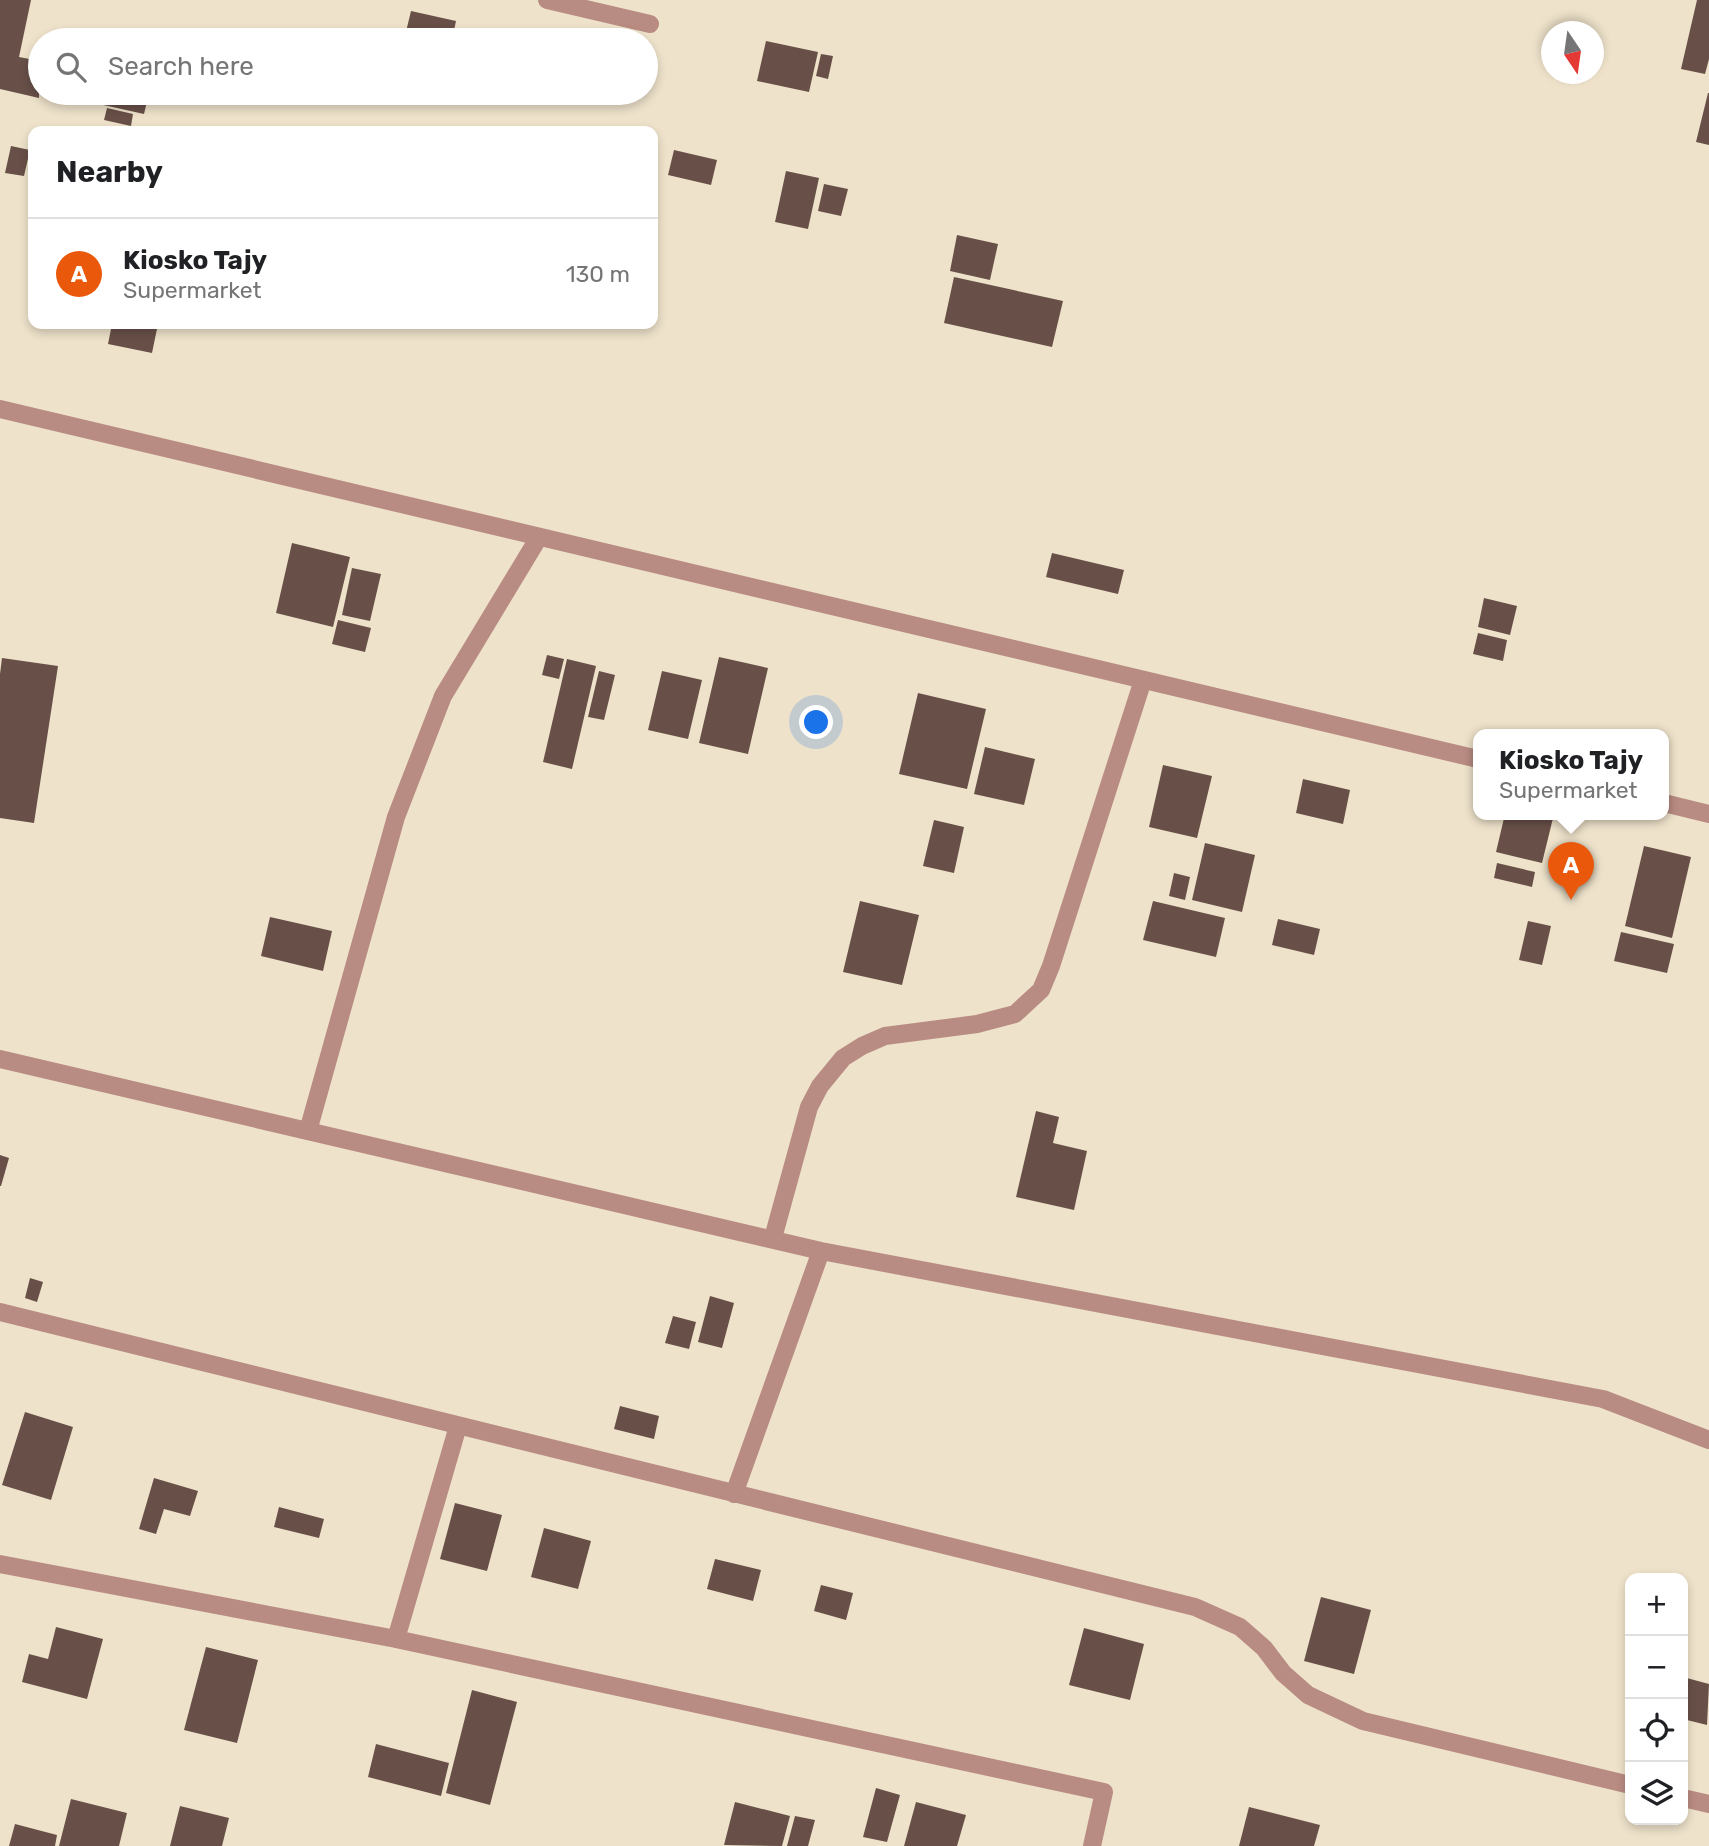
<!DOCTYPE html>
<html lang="en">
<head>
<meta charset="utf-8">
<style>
	:root { --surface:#fff; --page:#f6f6f6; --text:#202124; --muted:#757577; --line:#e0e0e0; --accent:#ea580c }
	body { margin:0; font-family:Rubik,sans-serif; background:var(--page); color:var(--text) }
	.controls { position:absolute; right:21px; bottom:21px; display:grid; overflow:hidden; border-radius:14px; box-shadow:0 4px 10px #0003 }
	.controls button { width:63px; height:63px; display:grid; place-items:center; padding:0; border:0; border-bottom:2px solid var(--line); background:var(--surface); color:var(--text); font:35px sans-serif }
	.compass { position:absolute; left:1541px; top:21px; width:63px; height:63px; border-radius:50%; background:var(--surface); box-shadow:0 4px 10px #0003; rotate:167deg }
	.you { position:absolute; left:817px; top:723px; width:24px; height:24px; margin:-18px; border:5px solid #fff; border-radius:50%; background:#1a73e8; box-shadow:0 0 0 10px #1a73e833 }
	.badge { display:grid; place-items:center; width:46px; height:46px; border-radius:50%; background:var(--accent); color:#fff; font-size:23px; font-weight:700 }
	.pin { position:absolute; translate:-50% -58px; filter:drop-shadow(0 2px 4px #0008) }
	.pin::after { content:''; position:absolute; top:37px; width:24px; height:21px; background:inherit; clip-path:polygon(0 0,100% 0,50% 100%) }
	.popup { position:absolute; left:1473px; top:729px; width:196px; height:91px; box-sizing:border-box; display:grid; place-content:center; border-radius:14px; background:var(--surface); filter:drop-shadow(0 2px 5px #0005); font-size:23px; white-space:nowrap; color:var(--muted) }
	.popup b { font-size:26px; color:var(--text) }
	.popup::after { content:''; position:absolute; left:50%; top:100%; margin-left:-14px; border:14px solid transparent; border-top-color:var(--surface) }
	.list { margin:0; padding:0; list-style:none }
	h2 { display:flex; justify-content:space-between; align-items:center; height:91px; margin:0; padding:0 28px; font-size:30px }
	h2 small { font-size:23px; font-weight:400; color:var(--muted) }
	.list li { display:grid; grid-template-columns:46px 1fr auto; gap:21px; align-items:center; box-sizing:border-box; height:112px; padding:0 28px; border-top:2px solid var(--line) }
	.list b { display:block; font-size:26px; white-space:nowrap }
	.list p { margin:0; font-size:23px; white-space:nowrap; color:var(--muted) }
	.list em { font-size:23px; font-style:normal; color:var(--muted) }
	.icon { flex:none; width:38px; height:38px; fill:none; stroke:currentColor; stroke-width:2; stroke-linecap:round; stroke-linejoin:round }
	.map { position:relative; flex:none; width:1709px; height:1846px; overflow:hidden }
	.search { position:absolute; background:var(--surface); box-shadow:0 4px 10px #0003; left:28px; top:28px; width:630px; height:77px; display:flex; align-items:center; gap:18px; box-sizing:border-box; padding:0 24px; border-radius:38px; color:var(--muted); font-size:26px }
	.panel { position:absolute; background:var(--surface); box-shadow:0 4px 10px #0003; left:28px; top:126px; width:630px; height:203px; border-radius:14px }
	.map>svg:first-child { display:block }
	.building { fill:#685048 }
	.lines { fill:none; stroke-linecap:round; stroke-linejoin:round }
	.minor { stroke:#b98c83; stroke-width:18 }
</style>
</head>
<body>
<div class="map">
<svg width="1709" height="1846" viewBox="0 0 1709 1846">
	<rect width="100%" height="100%" fill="#eee2ca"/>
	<path class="building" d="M0 0H31L19 57 40 61 39 98 0 89Z
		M1697 0H1709V59L1705 74 1681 69Z
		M411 11 456 21 452 40H404Z
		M766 41 818 52 809 92 757 81Z
		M821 54 833 56 828 79 816 76Z
		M102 93H149L144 114 99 104Z
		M1708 93H1709V145L1696 142Z
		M107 108 133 114 131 126 104 120Z
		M11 146 30 150 24 176 5 173Z
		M674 150 717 160 711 185 668 175Z
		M786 171 819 178 808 229 775 222Z
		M824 184 848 189 841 216 818 211Z
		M957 235 998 244 990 280 950 271Z
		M954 277 1063 301 1052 347 944 323Z
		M112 324H158L152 353 108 344Z
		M292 543 350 557 333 627 276 613Z
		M1052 553 1124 570 1118 594 1046 577Z
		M352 568 381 574 370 621 342 615Z
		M1484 598 1517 606 1510 635 1478 627Z
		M338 620 371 628 365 652 332 644Z
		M1478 633 1507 640 1503 661 1473 654Z
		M547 655 564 659 559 679 542 675Z
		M719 657 768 668 748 754 699 743Z
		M2 658 58 666 34 823 0 818V674Z
		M567 659 596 666 572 769 543 762Z
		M599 671 615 675 604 720 588 717Z
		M662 671 702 680 688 739 648 730Z
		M918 693 986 709 967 789 899 774Z
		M985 747 1035 759 1024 805 974 794Z
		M1163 765 1212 776 1197 838 1149 827Z
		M1303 779 1350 790 1343 824 1296 813Z
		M1505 814H1554L1542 863 1496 852Z
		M934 820 964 827 954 873 923 866Z
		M1205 843 1255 855 1242 912 1192 900Z
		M1644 846 1691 857 1672 938 1625 926Z
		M1497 863 1535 872 1532 887 1494 878Z
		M1174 873 1190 877 1185 900 1169 896Z
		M860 901 919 915 902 985 843 972Z
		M1153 901 1225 918 1216 957 1143 940Z
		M270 917 332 931 323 971 261 956Z
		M1278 919 1320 929 1314 955 1272 945Z
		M1528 921 1551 926 1542 965 1519 960Z
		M1621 932 1674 944 1667 973 1614 961Z
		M1036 1111 1059 1117 1053 1143 1087 1151 1074 1210 1016 1197Z
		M0 1155 9 1158 1 1186H0Z
		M30 1278 43 1282 37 1302 25 1298Z
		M710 1296 734 1303 722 1348 698 1342Z
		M673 1316 696 1322 689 1349 665 1343Z
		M620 1406 659 1416 654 1439 614 1429Z
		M25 1412 73 1427 51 1500 2 1485Z
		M154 1478 198 1491 190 1516 164 1509 156 1534 139 1529Z
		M455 1503 502 1515 487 1571 440 1559Z
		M279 1507 324 1519 319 1538 274 1527Z
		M544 1528 591 1541 578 1589 531 1577Z
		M715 1559 761 1570 753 1601 707 1589Z
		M821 1585 853 1593 846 1620 814 1611Z
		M1321 1597 1371 1610 1354 1674 1304 1661Z
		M56 1627 103 1639 87 1699 22 1682 29 1654 48 1659Z
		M1084 1628 1144 1644 1130 1700 1069 1685Z
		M206 1647 258 1660 237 1743 184 1730Z
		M1683 1677 1709 1684 1707 1725 1683 1719Z
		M472 1690 517 1702 490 1805 446 1793Z
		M376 1744 449 1763 441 1796 368 1777Z
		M876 1788 900 1795 887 1842 863 1837Z
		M71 1799 127 1813 119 1846H59Z
		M735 1802 790 1816 782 1846 724 1845Z
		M916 1802 966 1815 957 1846H904Z
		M180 1806 229 1818 222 1846H170Z
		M1249 1807 1320 1825 1314 1846H1239Z
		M795 1816 815 1820 808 1846H787Z
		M15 1824 57 1835 55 1846H9Z"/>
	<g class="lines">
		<path class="minor" d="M547 0 650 24
			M0 409 1478 759
			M1664 803 1709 814
			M0 1059 821 1251 1603 1399 1709 1440
			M308 1131 396 817 443 696 539 537
			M773 1238 809 1107 820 1086 843 1058 862 1046 885 1036 977 1024 1015 1014 1041 990 1051 966 1143 680
			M0 1312 1195 1607 1240 1627 1264 1648 1283 1673 1308 1695 1363 1721 1630 1785
			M734 1494 821 1251
			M0 1564 396 1639 1104 1792 1092 1846
			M396 1639 458 1426
			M1683 1798 1709 1804"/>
	</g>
</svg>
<div class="controls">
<button>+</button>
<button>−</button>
<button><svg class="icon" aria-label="locate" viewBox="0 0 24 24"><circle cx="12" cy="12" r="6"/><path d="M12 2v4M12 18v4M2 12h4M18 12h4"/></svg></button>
<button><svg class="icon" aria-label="layers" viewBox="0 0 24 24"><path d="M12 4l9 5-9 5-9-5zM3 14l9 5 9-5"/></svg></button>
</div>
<svg class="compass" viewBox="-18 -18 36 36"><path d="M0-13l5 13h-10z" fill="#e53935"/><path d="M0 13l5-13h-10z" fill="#757577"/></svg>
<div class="you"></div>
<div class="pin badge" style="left:1571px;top:900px">A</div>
<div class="popup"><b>Kiosko Tajy</b>Supermarket</div>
<div class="search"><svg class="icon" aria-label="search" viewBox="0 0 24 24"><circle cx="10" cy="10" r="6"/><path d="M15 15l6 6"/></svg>Search here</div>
<section class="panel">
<h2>Nearby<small></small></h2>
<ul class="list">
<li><span class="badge">A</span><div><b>Kiosko Tajy</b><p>Supermarket</p></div><em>130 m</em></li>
</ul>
</section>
</div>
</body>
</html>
